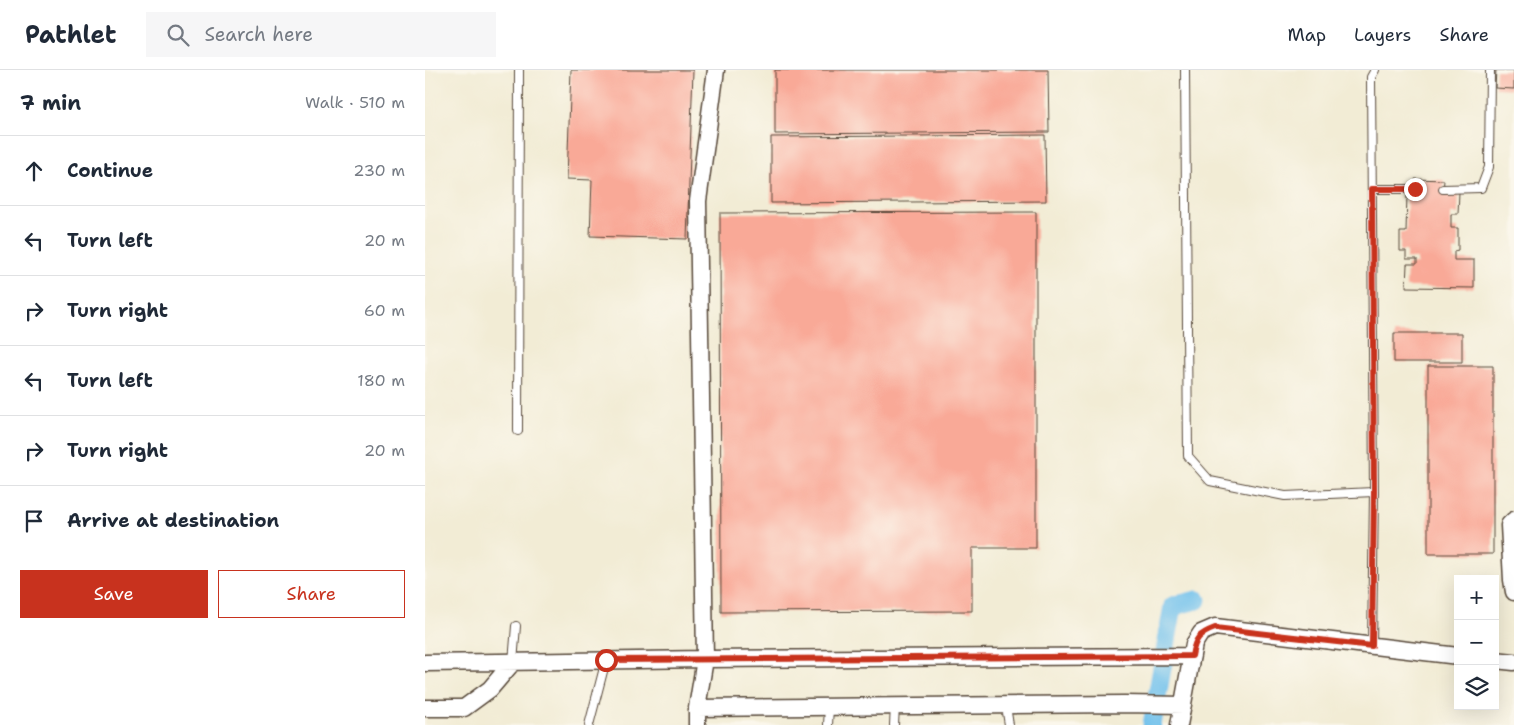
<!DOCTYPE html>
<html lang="en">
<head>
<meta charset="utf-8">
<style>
	:root { --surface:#fff; --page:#f6f6f7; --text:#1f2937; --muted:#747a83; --line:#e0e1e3; --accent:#c8321e }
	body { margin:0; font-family:"Shantell Sans",sans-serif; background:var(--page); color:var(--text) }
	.controls { position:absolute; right:15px; bottom:15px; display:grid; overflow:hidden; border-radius:0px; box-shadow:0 5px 20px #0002 }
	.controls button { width:45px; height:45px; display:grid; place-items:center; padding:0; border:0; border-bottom:1px solid var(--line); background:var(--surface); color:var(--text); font:25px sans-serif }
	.stop { position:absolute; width:15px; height:15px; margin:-11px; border:4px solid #c8321e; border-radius:50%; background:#fff }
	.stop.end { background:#c8321e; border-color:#fff; box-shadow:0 1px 5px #0008 }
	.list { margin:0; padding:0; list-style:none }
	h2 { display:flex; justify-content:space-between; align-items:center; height:65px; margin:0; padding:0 20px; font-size:21px }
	h2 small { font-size:16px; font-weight:400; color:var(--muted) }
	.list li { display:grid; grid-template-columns:32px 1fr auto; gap:15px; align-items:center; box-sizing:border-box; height:70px; padding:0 20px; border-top:1px solid var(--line) }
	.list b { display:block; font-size:19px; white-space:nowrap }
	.list em { font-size:16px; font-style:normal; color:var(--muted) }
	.actions { display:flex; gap:10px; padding:15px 20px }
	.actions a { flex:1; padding:11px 0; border:1px solid var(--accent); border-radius:0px; text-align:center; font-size:18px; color:var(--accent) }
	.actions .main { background:var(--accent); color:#fff }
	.icon { flex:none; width:28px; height:28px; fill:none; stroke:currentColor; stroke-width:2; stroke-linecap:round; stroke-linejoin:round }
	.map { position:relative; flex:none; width:1089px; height:655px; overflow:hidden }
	header { display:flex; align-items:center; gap:30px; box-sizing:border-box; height:70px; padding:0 25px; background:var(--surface); border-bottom:1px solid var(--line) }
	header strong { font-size:24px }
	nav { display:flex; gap:28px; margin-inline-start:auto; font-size:18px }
	.search { width:350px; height:45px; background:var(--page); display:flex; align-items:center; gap:12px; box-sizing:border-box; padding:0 18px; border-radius:0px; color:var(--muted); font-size:19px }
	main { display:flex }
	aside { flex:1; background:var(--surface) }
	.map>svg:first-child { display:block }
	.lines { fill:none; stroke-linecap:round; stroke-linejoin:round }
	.canal { stroke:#71c1ec; stroke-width:19 }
	.building { fill:#f9a997 }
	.service-casing { stroke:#564739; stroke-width:10 }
	.minor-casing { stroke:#564739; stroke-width:19 }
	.service { stroke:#fff; stroke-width:8 }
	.minor { stroke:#fff; stroke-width:16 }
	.route { stroke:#c8321e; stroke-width:6 }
</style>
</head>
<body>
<header>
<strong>Pathlet</strong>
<div class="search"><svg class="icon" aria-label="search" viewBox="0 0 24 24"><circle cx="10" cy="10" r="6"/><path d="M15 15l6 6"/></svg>Search here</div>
<nav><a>Map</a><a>Layers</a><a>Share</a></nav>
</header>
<main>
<aside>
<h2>7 min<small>Walk · 510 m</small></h2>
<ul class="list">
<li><svg class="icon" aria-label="ahead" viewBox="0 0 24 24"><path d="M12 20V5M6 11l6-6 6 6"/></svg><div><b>Continue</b></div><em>230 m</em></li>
<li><svg class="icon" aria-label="left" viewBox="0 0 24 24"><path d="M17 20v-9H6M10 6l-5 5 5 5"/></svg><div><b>Turn left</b></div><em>20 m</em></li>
<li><svg class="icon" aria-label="right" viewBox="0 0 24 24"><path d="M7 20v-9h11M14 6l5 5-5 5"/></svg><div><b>Turn right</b></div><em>60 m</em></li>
<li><svg class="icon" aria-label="left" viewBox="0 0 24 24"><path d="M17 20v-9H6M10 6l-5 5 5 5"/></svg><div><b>Turn left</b></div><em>180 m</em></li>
<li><svg class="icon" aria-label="right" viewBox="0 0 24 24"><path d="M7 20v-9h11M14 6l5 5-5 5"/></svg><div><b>Turn right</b></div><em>20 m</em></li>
<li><svg class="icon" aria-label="arrive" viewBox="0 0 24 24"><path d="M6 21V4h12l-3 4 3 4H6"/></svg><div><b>Arrive at destination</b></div></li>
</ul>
<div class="actions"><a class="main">Save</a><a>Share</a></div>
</aside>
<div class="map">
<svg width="1089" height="655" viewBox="0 0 1089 655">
	<rect width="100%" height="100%" fill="#fbf7ec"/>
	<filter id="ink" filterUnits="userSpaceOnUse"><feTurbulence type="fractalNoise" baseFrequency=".02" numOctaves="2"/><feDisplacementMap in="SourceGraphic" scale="10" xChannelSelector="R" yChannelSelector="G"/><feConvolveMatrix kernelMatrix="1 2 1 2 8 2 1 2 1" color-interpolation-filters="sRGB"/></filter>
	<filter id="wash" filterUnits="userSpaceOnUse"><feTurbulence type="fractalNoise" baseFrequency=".0096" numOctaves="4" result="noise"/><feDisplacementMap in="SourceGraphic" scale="20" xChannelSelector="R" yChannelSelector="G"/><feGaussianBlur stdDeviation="1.12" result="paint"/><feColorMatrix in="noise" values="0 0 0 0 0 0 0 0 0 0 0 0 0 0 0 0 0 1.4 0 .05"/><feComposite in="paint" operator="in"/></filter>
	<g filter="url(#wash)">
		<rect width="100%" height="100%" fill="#f2ecd5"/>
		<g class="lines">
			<path class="canal" d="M727 655 748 536 772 530"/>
		</g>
		<g id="blocks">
			<path class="building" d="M146 0H268L262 169 165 166 167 110 142 109Z
				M350 0H623L624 62 350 64Z
				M1071 0H1089V19L1070 18Z
				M620 65 621 131 346 133V67Z
				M990 109 1019 110 1018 122H1034L1033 144H1026V158H1033V180L1029 181V190H1049V218L981 217 982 194H992V189H981V181H975V162H981L982 124H990Z
				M611 142V478H547V541L296 542 295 143Z
				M969 263H1037V292H969Z
				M1003 296H1068V484H1003Z"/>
		</g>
	</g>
	<g filter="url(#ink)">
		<use href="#blocks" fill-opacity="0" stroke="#564739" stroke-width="1"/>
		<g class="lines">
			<defs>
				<path id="service" d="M760 0 763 386 785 411 860 426 949 422
					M947 119H990
					M1018 119 1056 118 1064 97 1065 0
					M93 361 94 0
					M947 576 949 422 946 7 950 0
					M88 592 91 556
					M581 636 584 655
					M164 655 181 590
					M403 655 404 637
					M469 655 470 636"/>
				<path id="minor" d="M1089 450 1084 455 1087 510 1089 522
					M1070 590 1089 592
					M0 593 280 589 767 586
					M0 638H39L65 619 88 592
					M272 638 699 634 758 635
					M272 655V638L280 589 273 131 291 0
					M754 655 769 574 776 563 790 557 1033 586"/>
			</defs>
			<use href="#service" class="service-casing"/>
			<use href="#minor" class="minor-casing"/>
			<use href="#service" class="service"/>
			<use href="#minor" class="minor"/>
		</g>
	</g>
	<g class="lines" filter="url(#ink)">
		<path class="route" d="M181 590 767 586C770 568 774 564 790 558L947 576 949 422 947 119H990"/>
	</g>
</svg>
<div class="controls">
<button>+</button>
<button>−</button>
<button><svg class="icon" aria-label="layers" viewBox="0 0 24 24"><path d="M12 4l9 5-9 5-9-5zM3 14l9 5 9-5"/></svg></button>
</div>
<div class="stop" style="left:181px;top:590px"></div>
<div class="stop end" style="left:990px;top:119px"></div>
</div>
</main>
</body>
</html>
